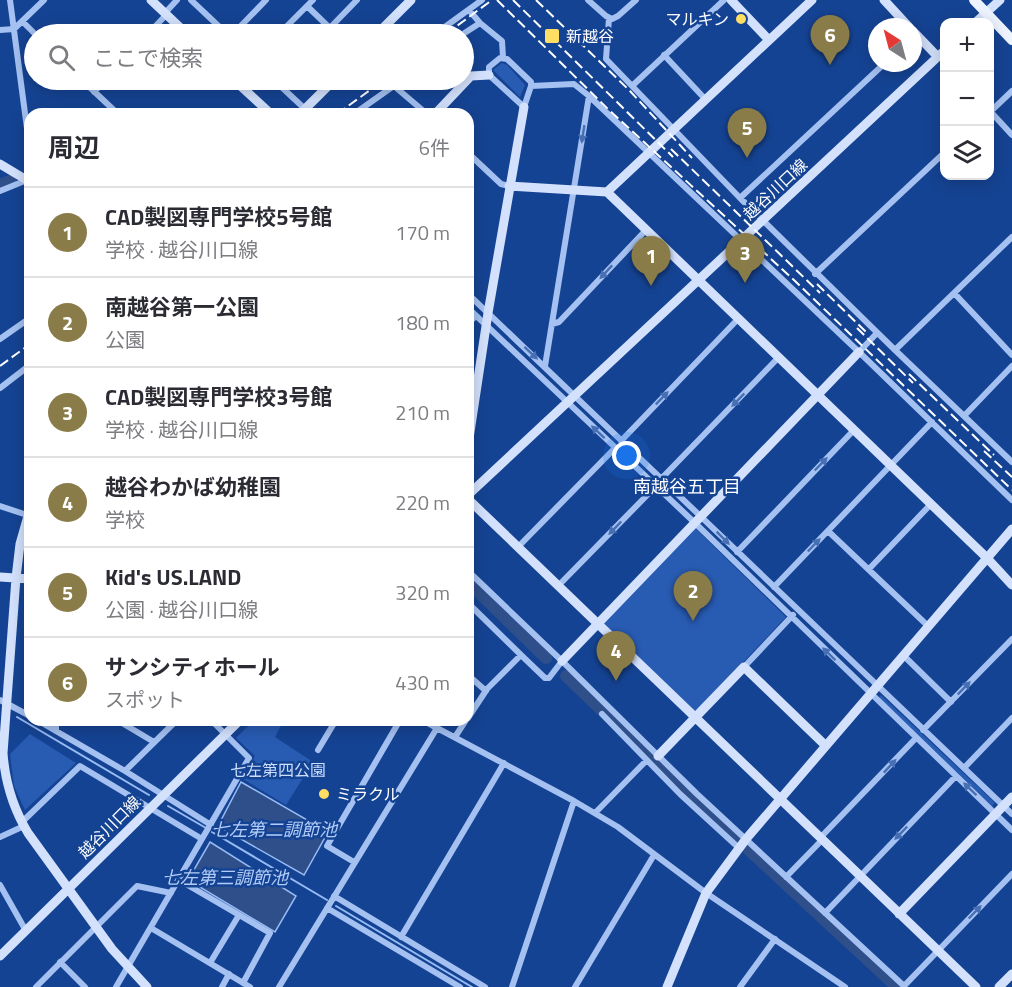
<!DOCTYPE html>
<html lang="ja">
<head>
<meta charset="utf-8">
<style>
	:root { --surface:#fff; --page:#f2f2f3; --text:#2b2b33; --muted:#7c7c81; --line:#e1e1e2; --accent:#8a7c49 }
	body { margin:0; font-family:"Titillium Web","Noto Sans JP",sans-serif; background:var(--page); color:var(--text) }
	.controls { position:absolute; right:18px; top:18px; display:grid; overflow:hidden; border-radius:12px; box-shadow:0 3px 15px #0003 }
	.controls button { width:54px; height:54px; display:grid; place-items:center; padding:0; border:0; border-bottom:2px solid var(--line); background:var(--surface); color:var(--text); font:30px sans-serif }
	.compass { position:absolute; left:868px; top:18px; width:54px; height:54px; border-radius:50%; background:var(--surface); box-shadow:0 3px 15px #0003; rotate:324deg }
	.you { position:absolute; left:627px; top:456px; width:21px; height:21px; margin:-15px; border:4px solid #fff; border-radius:50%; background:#1a73e8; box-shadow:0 0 0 9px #1a73e833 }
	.badge { display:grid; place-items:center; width:39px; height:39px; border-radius:50%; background:var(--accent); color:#fff; font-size:20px; font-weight:700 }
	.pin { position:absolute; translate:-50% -50px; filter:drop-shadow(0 2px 3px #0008) }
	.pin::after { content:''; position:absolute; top:32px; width:21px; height:18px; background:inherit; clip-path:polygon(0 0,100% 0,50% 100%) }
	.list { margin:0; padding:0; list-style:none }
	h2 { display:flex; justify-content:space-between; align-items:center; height:78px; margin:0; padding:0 24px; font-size:26px }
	h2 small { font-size:20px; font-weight:400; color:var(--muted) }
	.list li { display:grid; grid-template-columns:39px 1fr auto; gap:18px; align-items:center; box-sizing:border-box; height:90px; padding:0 24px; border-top:2px solid var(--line) }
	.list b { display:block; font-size:22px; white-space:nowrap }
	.list p { margin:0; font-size:20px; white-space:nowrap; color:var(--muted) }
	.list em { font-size:20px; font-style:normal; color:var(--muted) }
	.icon { flex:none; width:33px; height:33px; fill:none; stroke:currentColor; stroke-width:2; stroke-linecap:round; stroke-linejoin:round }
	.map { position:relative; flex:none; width:1012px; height:987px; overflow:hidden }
	.search { position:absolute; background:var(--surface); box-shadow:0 3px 15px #0003; left:24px; top:24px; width:450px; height:66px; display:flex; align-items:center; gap:15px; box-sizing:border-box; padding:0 21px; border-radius:33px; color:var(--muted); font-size:22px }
	.panel { position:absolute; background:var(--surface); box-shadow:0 3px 15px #0003; left:24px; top:108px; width:450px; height:618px; border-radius:18px }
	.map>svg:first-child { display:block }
	.green { fill:#285bb2 }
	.water { fill:#2f4f8b; stroke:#97bbf4; stroke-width:1.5 }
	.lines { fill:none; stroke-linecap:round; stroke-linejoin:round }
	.stream { stroke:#97bbf4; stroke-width:2 }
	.river { stroke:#2f4f8b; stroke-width:12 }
	.street { stroke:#a4c1f1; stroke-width:6 }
	.secondary { stroke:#d3e1fc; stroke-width:9 }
	.primary { stroke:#eef4ff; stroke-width:10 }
	.rail { stroke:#fff; stroke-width:2; stroke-dasharray:10 4.5; stroke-linecap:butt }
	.oneway { fill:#476fb4 }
	.poi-dot { fill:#ffde64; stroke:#154393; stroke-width:2 }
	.labels { text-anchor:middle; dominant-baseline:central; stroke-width:5; stroke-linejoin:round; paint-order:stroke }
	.poi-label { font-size:16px; fill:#fff; stroke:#154393; text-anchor:start }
	.street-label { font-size:16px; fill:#fff; stroke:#154393 }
	.park-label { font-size:16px; fill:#cbdefc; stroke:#154393 }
	.neighbourhood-label { font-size:18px; fill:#fff; stroke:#154393 }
	.water-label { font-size:18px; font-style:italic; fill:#b1ccf8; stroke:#154393 }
</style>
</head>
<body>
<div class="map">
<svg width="1012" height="987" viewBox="0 0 1012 987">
	<rect width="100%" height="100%" fill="#154393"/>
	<path class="green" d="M502 63 507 65 525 85 520 97 493 70Z
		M695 528 786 617 696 712 601 625Z
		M881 695 995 803 992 806 879 698Z
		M254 720H284L275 737 313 762 286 805 243 779 255 756 236 738Z
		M30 734 76 763 25 810 14 786 10 754Z"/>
	<path class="water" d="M241 782 328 832 304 875 218 826Z
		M210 842 296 896 275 932 188 880Z"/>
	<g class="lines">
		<path class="stream" d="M17 717 149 795
			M168 806 206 828
			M212 832 327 900
			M336 906 472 987"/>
		<path class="river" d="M0 185 10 181
			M468 582 546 658
			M566 676 738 841
			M749 850 897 987"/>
		<path class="street" d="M10 0 30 151
			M191 0 227 34
			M588 0 606 16 612 19 618 16 636 0
			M307 6 336 34
			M469 10 480 23 502 41 503 57
			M165 13 177 0
			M609 18 606 59 740 198 895 350
			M23 22 35 34
			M0 30 14 29 44 0
			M148 34 166 15
			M233 34 266 0
			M279 34 313 0
			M324 34 357 0
			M435 34 482 0
			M463 34 480 23
			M664 55 706 100
			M500 58 507 59 531 82V86L524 107 489 75V67Z
			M82 80 118 114
			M274 80 305 109
			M387 80 427 114
			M531 86 574 84 589 96 545 366
			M632 86 724 0
			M94 92 106 80
			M589 96 859 352 1012 500
			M990 111 1012 135
			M990 112 1012 91
			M354 114 402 80
			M468 153 501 184 509 186
			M0 191 27 180
			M740 198 885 63
			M1012 237 895 350 1012 462
			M815 274 944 153
			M468 294 1012 814
			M955 294 1012 355
			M468 308 695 523 1012 830
			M468 323 476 316
			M552 324 559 322 646 230
			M0 339 30 318
			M859 352 877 333
			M0 388 30 365
			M964 416 1012 366
			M621 441 738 319
			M661 479 778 358
			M0 506 30 516
			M828 531 928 626
			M518 547 615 448
			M737 552 853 431
			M869 569 931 504
			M468 571 562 661 697 794 904 986 1012 874
			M558 586 656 486
			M774 587 932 422
			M468 603 521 655 487 689 468 718
			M521 655 545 678H549L562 661
			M903 655 951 702
			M744 667 793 615
			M468 675 486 691
			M0 700 30 716
			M602 714 680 794 740 849
			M37 720 125 771 211 825
			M117 720 154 742
			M422 720 574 801 618 827 706 893 845 987
			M923 730 1012 639
			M56 731V720
			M455 737 466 720
			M318 750 336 720
			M964 768 1012 718
			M125 771 177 720
			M595 813 646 761
			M22 822 80 766 202 839
			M0 837 24 826
			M820 838 916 738
			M354 862 327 846 400 720
			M786 877 822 840
			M179 880 270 933 243 983
			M0 885 26 931
			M334 896 485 987
			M327 908 460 987
			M825 913 956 776
			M151 928 250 987
			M401 937 504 763
			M60 962 85 987
			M210 963 239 915
			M36 987 137 886 171 893
			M116 987 249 758 211 720
			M222 987 229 974
			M279 987 437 728
			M512 987 574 801
			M575 987 654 855
			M740 987 775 939"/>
		<path class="secondary" d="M151 0 187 34
			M731 0 769 40
			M884 0 909 27
			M976 22 1000 0
			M913 31 938 57
			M377 34 411 0
			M234 80 271 114
			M300 114 334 80
			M435 114 471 76 489 75
			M0 164 30 182
			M509 186 607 192 987 558 1012 585
			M607 192 812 0
			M468 445 488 313 524 107
			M468 495 944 51
			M468 499 976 987
			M30 509 20 544 16 578 3 753C5 782 13 808 28 833L112 949 147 987
			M0 577 30 579
			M562 661 859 352
			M658 756 744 667 826 746
			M899 914 1012 797
			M0 956 240 720
			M667 987 706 893 746 839 1012 529
			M999 987 1012 974"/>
		<path class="primary" d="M974 0 1012 40"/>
		<path class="rail" d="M497 0 608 109 795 281 1012 490
			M513 0 673 157
			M536 0 629 90 692 158
			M446 34 492 0
			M337 114 384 80
			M671 149 820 293
			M817 284 866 332
			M857 328 913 383
			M0 366 30 344
			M909 374 994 455
			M984 451 1012 477"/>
	</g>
	<defs><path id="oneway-solid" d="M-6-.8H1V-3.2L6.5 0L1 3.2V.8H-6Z" transform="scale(1.5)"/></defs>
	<g class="oneway">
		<use href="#oneway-solid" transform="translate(583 134) rotate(99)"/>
		<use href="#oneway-solid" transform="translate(606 272) rotate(133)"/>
		<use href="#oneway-solid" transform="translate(531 353) rotate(43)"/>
		<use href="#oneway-solid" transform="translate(662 398) rotate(-46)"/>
		<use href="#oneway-solid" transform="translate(738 400) rotate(134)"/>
		<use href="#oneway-solid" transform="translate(598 432) rotate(-137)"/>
		<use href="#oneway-solid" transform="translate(821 464) rotate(-46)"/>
		<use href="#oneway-solid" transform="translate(615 528) rotate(134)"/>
		<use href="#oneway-solid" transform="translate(723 538) rotate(45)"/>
		<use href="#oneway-solid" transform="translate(814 545) rotate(-46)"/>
		<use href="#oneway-solid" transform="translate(829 654) rotate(-136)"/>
		<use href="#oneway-solid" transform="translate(964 688) rotate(-46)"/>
		<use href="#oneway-solid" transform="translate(890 766) rotate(-47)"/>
		<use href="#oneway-solid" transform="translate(970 789) rotate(-136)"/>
		<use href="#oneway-solid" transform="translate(901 833) rotate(134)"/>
		<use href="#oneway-solid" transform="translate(975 912) rotate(-46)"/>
	</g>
	<g class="poi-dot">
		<circle cx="741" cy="19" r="6"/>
		<rect x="544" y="28" width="16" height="16" rx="3"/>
		<circle cx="324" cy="794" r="6"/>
	</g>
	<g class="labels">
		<g class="poi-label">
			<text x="729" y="19" text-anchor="end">マルキン</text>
			<text x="566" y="36">新越谷</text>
			<text x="336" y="794">ミラクル</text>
		</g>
		<g class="street-label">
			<text transform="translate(775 189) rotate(-43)">越谷川口線</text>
			<text transform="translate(109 827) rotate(-45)">越谷川口線</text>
		</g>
		<g class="park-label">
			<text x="278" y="770">七左第四公園</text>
		</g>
		<g class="neighbourhood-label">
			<text x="687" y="486">南越谷五丁目</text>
		</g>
		<g class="water-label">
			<text x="274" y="829">七左第二調節池</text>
			<text x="225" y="877">七左第三調節池</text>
		</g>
	</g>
</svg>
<div class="controls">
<button>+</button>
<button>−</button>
<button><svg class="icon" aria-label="layers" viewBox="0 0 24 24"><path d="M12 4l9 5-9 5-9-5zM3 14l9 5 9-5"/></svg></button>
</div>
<svg class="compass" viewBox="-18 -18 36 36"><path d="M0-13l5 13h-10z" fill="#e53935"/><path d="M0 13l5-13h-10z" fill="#7c7c81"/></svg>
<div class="you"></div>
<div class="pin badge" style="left:651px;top:286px">1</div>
<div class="pin badge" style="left:693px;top:621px">2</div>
<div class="pin badge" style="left:745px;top:283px">3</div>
<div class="pin badge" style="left:616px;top:681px">4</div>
<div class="pin badge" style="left:747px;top:158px">5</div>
<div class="pin badge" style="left:830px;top:65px">6</div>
<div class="search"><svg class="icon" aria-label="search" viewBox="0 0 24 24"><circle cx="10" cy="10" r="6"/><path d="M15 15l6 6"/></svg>ここで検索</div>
<section class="panel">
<h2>周辺<small>6件</small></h2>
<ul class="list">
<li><span class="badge">1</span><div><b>CAD製図専門学校5号館</b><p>学校 · 越谷川口線</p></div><em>170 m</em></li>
<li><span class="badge">2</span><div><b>南越谷第一公園</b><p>公園</p></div><em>180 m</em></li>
<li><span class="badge">3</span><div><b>CAD製図専門学校3号館</b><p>学校 · 越谷川口線</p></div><em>210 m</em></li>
<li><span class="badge">4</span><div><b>越谷わかば幼稚園</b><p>学校</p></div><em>220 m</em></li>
<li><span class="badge">5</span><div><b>Kid's US.LAND</b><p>公園 · 越谷川口線</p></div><em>320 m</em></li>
<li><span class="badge">6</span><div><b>サンシティホール</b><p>スポット</p></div><em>430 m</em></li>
</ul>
</section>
</div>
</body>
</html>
